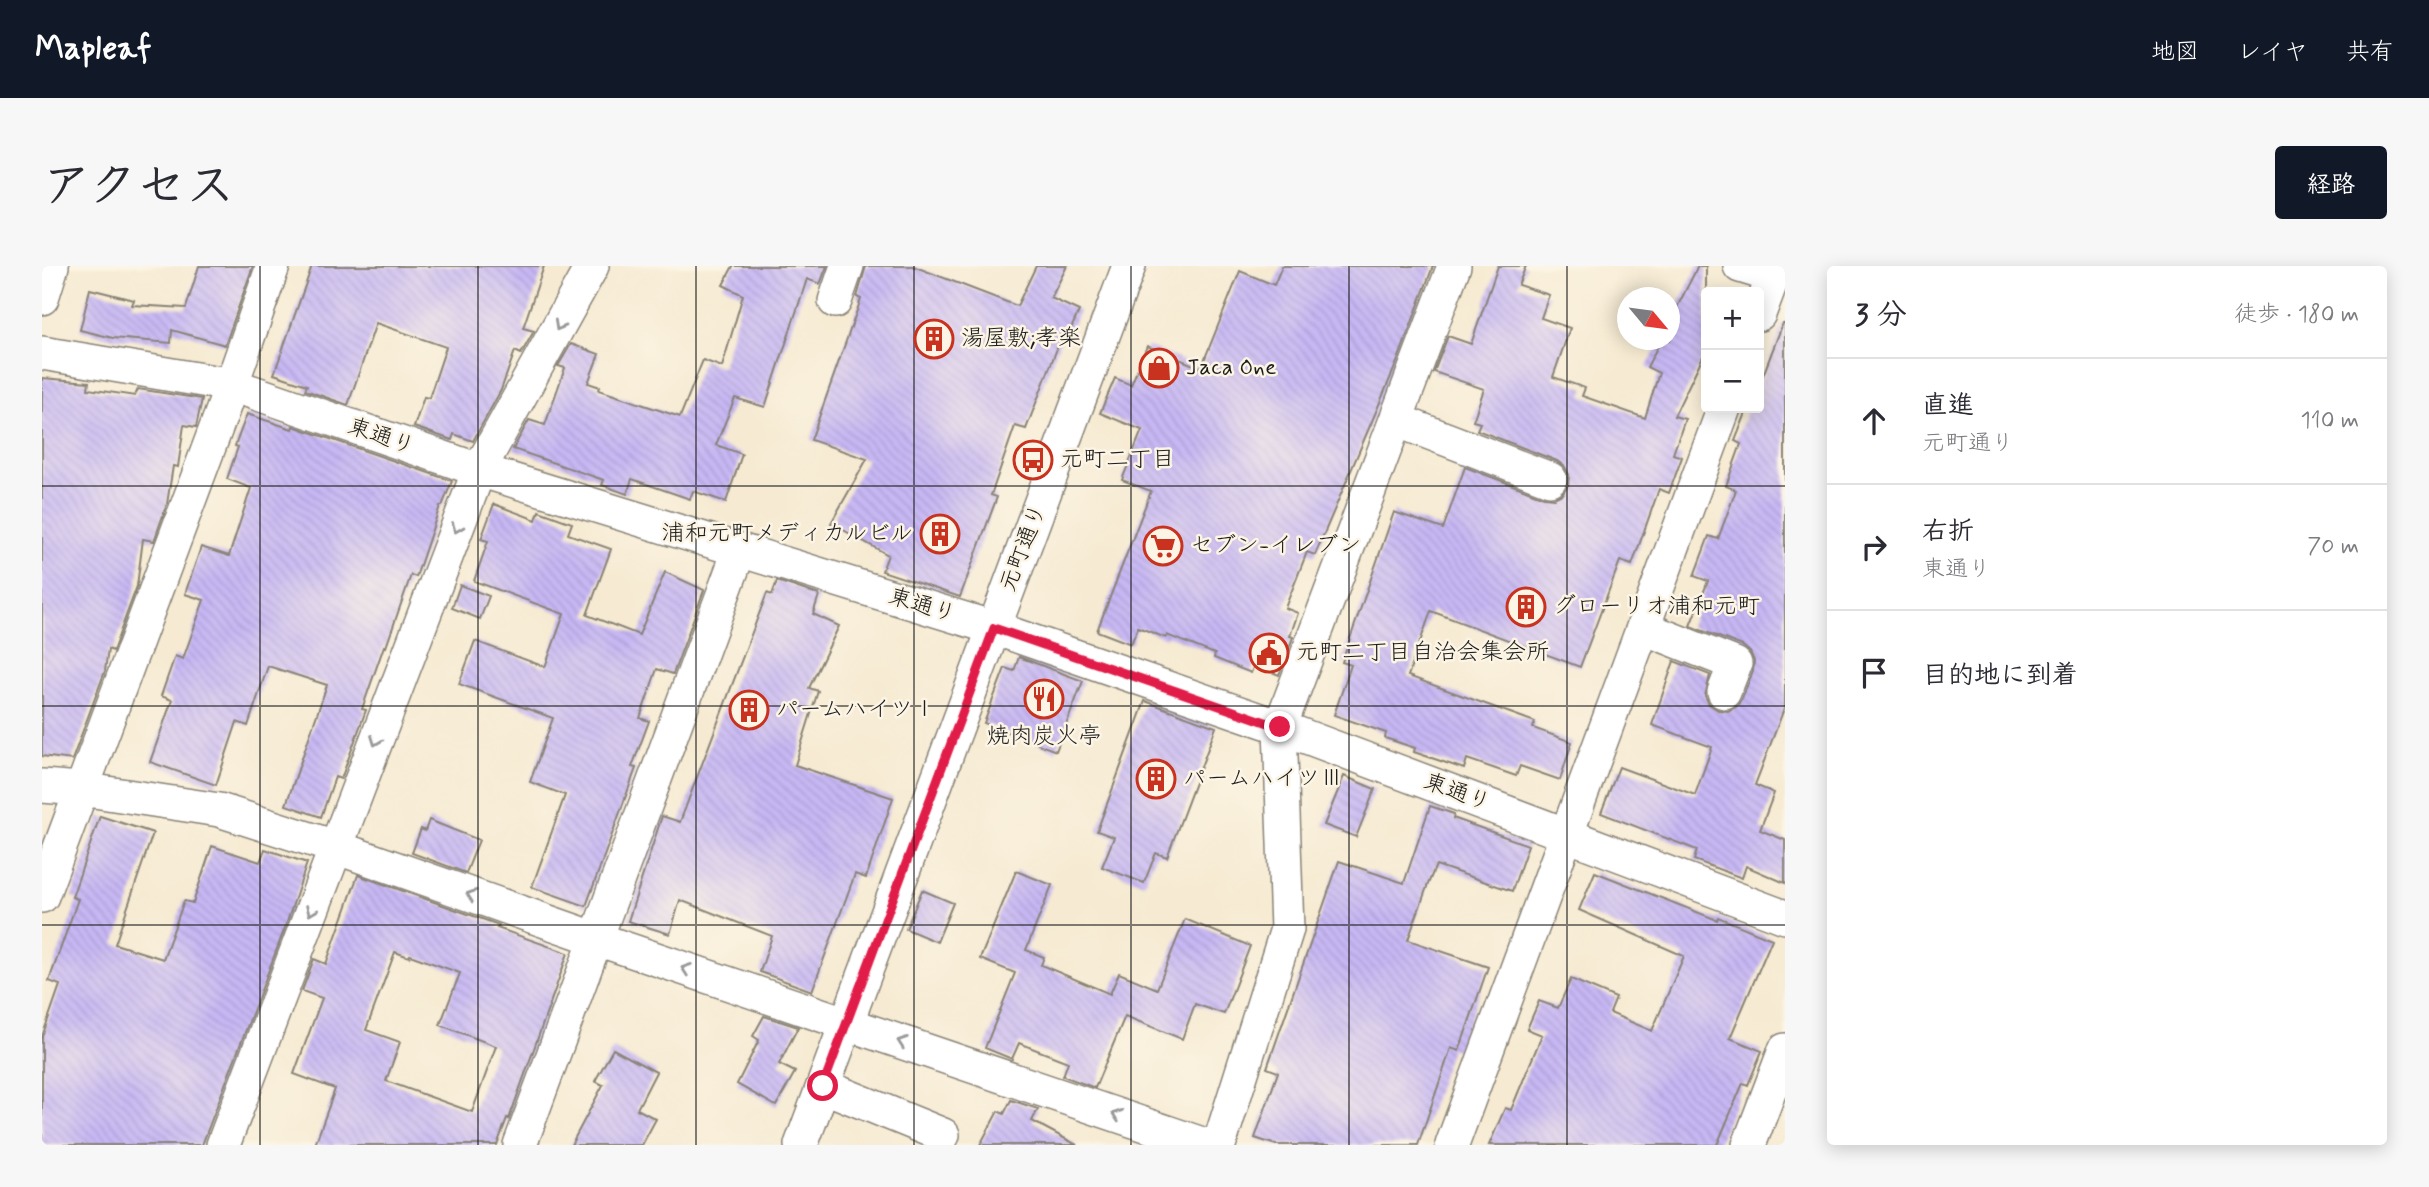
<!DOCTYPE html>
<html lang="ja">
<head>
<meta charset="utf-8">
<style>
	:root { --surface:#fff; --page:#f7f7f7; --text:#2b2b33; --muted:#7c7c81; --line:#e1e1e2; --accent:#111827 }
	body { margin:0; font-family:Mynerve,"Klee One",sans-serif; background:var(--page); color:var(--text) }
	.controls { position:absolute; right:21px; top:21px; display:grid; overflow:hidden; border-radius:7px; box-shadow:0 4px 18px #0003 }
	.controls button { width:63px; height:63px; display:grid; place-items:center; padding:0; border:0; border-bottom:2px solid var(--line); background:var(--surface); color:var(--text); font:35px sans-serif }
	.compass { position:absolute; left:1575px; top:21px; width:63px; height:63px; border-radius:50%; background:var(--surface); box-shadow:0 4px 18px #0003; rotate:119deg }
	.stop { position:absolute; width:21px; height:21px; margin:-16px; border:5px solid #e11d48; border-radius:50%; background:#fff }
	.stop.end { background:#e11d48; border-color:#fff; box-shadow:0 2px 7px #0008 }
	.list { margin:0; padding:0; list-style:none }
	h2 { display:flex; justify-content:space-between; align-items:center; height:91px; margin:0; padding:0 28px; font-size:30px }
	h2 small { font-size:23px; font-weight:400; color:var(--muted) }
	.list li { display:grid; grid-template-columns:46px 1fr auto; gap:21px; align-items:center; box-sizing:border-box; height:126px; padding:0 28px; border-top:2px solid var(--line) }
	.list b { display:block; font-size:26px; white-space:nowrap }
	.list p { margin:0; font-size:23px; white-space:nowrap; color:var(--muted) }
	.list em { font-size:23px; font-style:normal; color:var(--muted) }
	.icon { flex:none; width:38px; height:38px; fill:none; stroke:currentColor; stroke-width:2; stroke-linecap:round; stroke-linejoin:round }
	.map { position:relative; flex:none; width:1743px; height:879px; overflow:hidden; border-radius:7px }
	header { display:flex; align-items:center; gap:42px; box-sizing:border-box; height:98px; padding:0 35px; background:var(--accent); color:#fff }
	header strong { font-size:33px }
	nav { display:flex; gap:38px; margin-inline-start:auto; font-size:24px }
	.intro { display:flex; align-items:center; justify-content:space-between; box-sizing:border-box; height:168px; padding:0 42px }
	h1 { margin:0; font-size:49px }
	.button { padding:18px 32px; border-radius:7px; background:var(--accent); color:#fff; font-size:24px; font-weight:700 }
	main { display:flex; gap:42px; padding:0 42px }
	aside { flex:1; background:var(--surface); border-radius:7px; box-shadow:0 4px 18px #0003 }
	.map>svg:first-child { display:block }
	.building { fill:url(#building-back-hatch); fill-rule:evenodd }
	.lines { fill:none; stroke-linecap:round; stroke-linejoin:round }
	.minor-casing { stroke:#898377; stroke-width:36 }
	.minor { stroke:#fff; stroke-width:33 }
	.oneway { stroke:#999 }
	.route { stroke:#e11d48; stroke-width:9 }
	.grid { fill:none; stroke:#1c1c1c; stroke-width:2; stroke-opacity:0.55 }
	.labels { text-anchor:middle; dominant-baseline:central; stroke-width:5; stroke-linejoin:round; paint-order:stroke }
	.poi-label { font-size:23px; fill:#1c1c1c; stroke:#fcf5e5; text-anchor:start }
	.street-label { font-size:23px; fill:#1c1c1c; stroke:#fcf5e5 }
</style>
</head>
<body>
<header>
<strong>Mapleaf</strong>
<nav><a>地図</a><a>レイヤ</a><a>共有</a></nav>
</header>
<div class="intro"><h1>アクセス</h1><a class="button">経路</a></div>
<main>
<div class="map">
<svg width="1743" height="879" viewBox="0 0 1743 879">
	<defs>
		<pattern id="building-back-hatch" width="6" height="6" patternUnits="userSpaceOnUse" patternTransform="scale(1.75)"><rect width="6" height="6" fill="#c7b7f4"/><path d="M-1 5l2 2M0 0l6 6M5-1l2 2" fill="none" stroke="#aa9dd1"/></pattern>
	</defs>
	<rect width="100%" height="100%" fill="#fcf5e5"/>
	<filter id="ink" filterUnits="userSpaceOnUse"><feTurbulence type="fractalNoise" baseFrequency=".0143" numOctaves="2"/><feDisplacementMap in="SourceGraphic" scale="14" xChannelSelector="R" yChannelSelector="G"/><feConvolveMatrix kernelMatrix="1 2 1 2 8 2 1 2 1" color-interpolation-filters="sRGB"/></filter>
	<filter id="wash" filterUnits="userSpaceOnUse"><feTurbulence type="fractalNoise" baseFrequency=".00686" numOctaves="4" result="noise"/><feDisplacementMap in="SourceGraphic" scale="28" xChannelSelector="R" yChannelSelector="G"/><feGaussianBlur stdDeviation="1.57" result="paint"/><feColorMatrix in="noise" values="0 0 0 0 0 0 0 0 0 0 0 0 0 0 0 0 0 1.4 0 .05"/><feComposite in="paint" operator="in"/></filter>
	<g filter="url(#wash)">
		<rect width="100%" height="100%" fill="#f6ead2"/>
		<g id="blocks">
			<path class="building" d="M157 0H211L183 79 130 64 129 77 71 72 38 64 48 23 92 34 90 39 144 42Z
				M270 0H502L481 62 492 65 479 88 473 85 459 124 431 175 412 168 410 174 372 161 382 131 387 132 404 81 334 57 306 139 263 124 265 119 232 108Z
				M691 0H785L778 18 765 13 723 141 693 132 674 179 700 188 684 236 651 225 648 233 590 213 585 228 560 219 562 214 471 183 487 154 503 159 523 102 516 100 529 78 557 88 546 117 558 121 557 124 638 151 661 94 680 101 701 29 681 19Z
				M824 0H871L975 40 994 0H1025L1009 32 1037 45 1024 74 1019 72 984 163 973 160 949 229 955 231 918 331 840 305 846 289 789 257 825 193 769 174 819 33 815 31Z
				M1240 0H1391L1356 94 1273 289 1265 286 1243 342 1256 347 1248 370 1251 371 1237 409 1212 399 1209 407 1172 392 1173 388 1125 369 1124 372 1096 361 1089 378 1055 365 1109 225 1080 214 1100 164 1058 147 1073 112 1089 119 1105 80 1159 102 1198 5 1232 19Z
				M1456 0H1484L1476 19 1507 29 1499 52 1528 62 1511 111 1543 122 1540 130 1603 152 1617 107 1605 101 1619 74H1628V55L1656 0H1664V84L1632 150 1643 153 1631 188 1640 191 1627 227 1617 223 1590 299 1578 295 1538 401 1389 345 1366 410 1493 456 1491 462 1530 476 1518 514 1478 500 1474 510 1425 493 1422 503 1372 486 1373 482 1343 472 1344 467 1292 449 1309 399 1300 396 1352 246 1401 263 1423 201 1502 231 1512 232 1520 228 1526 219 1527 209 1523 201 1515 195 1435 164 1438 157 1431 155 1442 123 1392 106 1406 70 1429 78Z
				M1741 57H1743V440L1713 519 1732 527 1718 564 1743 574V617L1704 600 1700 612 1652 594 1655 584 1559 547 1577 501 1653 529 1670 481 1610 459 1632 395 1668 409 1663 430 1667 438 1676 444 1686 445 1694 441 1700 433 1711 405 1712 395 1708 386 1701 380 1648 360 1666 315 1652 310 1667 270 1676 273 1694 224 1684 220 1699 178 1693 175 1706 142H1717V120Z
				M0 112 47 116 46 123 93 130 96 123 160 133 154 161 142 159 136 201 131 200 125 238 112 275 101 273 95 320 71 385 66 383 63 405 30 494 0 490Z
				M205 148 250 163 251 160 410 215 400 240H398L374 311 369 309 344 381 342 380 320 443 324 444 299 513 293 511 279 551 244 539 285 419 226 400 206 460 195 456 174 519 108 496 130 434 119 430 133 390 141 393 162 334 143 328 159 281 187 290 209 222 185 213 196 181 193 180Z
				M452 238 494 254 497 245 530 257 526 268 569 283 545 349 597 369 623 306 662 324 631 408 615 403 598 452 607 455 590 501 594 502 544 640 490 621 523 529 488 516 511 452 417 418 433 375 503 401 522 348 432 315 446 275 439 273Z
				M735 315 777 329 771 348 797 360 767 422 776 425 753 499 851 532 824 612 813 608 770 725 718 706 730 670 638 634 628 668 586 655 620 550 638 556 725 327 730 329Z
				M418 319 447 330 438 353 410 342Z
				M977 391 1041 415 1014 485 942 457 963 402 972 405Z
				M1103 435 1174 461 1125 591 1114 587 1102 617 1060 601 1072 571 1055 565Z
				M1302 510 1333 523 1314 571 1282 559Z
				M1388 540 1412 548 1411 552 1486 579 1470 625 1394 599 1386 618 1366 674 1446 701 1417 785 1409 782 1376 879H1234L1213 872 1236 806 1225 802 1297 595 1362 617Z
				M58 550 111 567 73 678 121 693 142 635 151 637 170 580 218 596 223 583 265 597 244 659 160 879H0V771L18 719 7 715 36 633 30 631Z
				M387 554 437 574 424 607 370 587 379 563 383 565Z
				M974 605 1010 619 984 684 1002 691 999 699 1068 728 1077 707 1115 723 1143 653 1208 680 1182 748 1153 738 1140 773 1083 750 1053 822 1021 810 1026 796 977 777 970 793 943 782 973 707 938 693Z
				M1553 606 1675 654 1676 651 1730 673 1688 772 1720 785 1706 819 1701 817 1675 879H1447L1463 842 1469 844 1500 769 1485 763 1497 735 1516 742 1529 713 1574 732 1568 747 1610 765 1642 690 1537 644Z
				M316 609 457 659 455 662 526 687 467 853 465 852 455 879H273L293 823 252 808 280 732 260 725 272 693 284 698ZM353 686 367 691 368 689 418 707 398 759 454 780 430 846 344 815 358 776 324 764Z
				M880 624 911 637 895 676 864 663Z
				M722 750 756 761 737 798 753 806 734 840 695 818 717 774 711 770Z
				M571 783 614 806 595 843 614 853 600 879H529L561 819 553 815Z
				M969 834 996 843 990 855 1035 879H938L956 845 962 848Z"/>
		</g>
	</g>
	<g filter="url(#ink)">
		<use href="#blocks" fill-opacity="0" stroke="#898377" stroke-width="2"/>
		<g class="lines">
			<defs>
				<path id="minor" d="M1698 0 1731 10
					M0 32 10 0
					M793 35 805 0
					M1717 48 1735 0
					M0 87 190 119 437 204 952 362 1238 461 1743 651
					M1354 154 1508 213
					M1602 362 1693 398 1682 426
					M0 520 39 523 177 544 293 581 555 673 1163 879
					M0 630 180 146 231 0
					M781 820 901 869
					M181 879 437 204 550 0
					M478 879 697 285
					M759 879 1087 0
					M1177 879 1245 663 1238 461 1412 0
					M1410 879 1682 142
					M1707 879 1743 784"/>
			</defs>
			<use href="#minor" class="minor-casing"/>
			<use href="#minor" class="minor"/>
		</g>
		<defs><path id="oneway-chevron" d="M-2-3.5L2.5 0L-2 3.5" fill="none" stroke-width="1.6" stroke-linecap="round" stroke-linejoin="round" transform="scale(1.75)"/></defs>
		<g class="oneway">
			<use href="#oneway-chevron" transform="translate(517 60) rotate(119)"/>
			<use href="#oneway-chevron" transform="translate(415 262) rotate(111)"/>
			<use href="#oneway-chevron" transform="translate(334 475) rotate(111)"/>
			<use href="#oneway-chevron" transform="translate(429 629) rotate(-161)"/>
			<use href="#oneway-chevron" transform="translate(269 645) rotate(111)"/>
			<use href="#oneway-chevron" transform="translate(644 703) rotate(-161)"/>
			<use href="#oneway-chevron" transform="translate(860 776) rotate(-161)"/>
			<use href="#oneway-chevron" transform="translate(1075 849) rotate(-161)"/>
		</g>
	</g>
	<g class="lines" filter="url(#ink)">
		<path class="route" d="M781 820 952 362 1238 461"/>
	</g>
	<path class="grid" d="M218 0V879M436 0V879M654 0V879M872 0V879M1089 0V879M1307 0V879M1525 0V879M0 220H1743M0 440H1743M0 659H1743"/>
	<defs>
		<symbol id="building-ring" viewBox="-11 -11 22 22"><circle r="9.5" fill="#fcf5e5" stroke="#c8321e" stroke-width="1.5"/><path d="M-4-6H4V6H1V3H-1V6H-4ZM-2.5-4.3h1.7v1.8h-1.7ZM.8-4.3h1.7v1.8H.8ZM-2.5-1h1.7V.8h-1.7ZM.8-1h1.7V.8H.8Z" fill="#c8321e"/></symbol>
		<symbol id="shop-ring" viewBox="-11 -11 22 22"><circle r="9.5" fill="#fcf5e5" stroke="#c8321e" stroke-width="1.5"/><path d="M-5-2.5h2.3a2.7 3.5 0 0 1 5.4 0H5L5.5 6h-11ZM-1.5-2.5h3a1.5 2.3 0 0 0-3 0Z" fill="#c8321e"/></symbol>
		<symbol id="bus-ring" viewBox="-11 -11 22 22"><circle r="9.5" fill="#fcf5e5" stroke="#c8321e" stroke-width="1.5"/><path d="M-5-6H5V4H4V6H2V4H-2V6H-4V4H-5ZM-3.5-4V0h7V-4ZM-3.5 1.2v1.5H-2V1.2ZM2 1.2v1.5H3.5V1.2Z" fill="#c8321e"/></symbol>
		<symbol id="supermarket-ring" viewBox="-11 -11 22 22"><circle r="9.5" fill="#fcf5e5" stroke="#c8321e" stroke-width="1.5"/><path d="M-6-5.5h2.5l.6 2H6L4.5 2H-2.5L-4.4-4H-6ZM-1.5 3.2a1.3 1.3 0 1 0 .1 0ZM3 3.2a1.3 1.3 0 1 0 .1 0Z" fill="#c8321e"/></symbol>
		<symbol id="civic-ring" viewBox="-11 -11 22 22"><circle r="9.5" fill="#fcf5e5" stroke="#c8321e" stroke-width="1.5"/><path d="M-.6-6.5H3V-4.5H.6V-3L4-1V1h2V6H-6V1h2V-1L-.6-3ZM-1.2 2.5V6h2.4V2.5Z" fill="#c8321e"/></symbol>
		<symbol id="restaurant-ring" viewBox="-11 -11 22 22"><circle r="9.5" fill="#fcf5e5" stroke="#c8321e" stroke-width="1.5"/><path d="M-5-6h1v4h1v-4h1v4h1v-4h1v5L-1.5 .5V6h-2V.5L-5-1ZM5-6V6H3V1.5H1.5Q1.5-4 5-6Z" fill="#c8321e"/></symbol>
	</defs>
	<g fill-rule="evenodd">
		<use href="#building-ring" x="870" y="51" width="44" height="44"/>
		<use href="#shop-ring" x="1095" y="80" width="44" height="44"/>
		<use href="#bus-ring" x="969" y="172" width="44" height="44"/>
		<use href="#building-ring" x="876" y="246" width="44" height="44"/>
		<use href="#supermarket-ring" x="1099" y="258" width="44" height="44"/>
		<use href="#building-ring" x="1462" y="319" width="44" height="44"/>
		<use href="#civic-ring" x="1205" y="365" width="44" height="44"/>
		<use href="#restaurant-ring" x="980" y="411" width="44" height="44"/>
		<use href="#building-ring" x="685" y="422" width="44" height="44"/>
		<use href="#building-ring" x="1092" y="491" width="44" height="44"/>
	</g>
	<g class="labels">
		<g class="poi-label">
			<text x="919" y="73">湯屋敷;孝楽</text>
			<text x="1144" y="102">Jaca One</text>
			<text x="1018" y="194">元町二丁目</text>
			<text x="871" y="268" text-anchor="end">浦和元町メディカルビル</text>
			<text x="1148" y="280">セブン-イレブン</text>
			<text x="1511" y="341">グローリオ浦和元町</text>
			<text x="1254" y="387">元町二丁目自治会集会所</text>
			<text x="734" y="444">パームハイツⅠ</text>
			<text x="1002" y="471" text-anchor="middle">焼肉炭火亭</text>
			<text x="1141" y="513">パームハイツⅢ</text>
		</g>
		<g class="street-label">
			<text transform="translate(339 171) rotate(19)">東通り</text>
			<text transform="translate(982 282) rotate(-69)">元町通り</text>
			<text transform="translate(880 340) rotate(17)">東通り</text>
			<text transform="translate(1415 527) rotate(20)">東通り</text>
		</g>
	</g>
</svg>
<div class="controls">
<button>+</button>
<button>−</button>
</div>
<svg class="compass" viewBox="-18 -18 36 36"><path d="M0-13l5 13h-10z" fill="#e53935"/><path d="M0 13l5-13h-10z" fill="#7c7c81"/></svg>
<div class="stop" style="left:781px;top:820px"></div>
<div class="stop end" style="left:1238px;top:461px"></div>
</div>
<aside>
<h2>3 分<small>徒歩 · 180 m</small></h2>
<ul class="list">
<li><svg class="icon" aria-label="ahead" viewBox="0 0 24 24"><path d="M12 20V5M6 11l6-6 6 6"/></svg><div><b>直進</b><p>元町通り</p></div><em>110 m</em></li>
<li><svg class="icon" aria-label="right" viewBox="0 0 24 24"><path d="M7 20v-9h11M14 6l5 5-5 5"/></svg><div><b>右折</b><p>東通り</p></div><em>70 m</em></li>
<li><svg class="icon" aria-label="arrive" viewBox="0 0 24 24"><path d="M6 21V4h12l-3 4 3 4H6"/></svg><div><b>目的地に到着</b></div></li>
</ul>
</aside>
</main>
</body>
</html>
